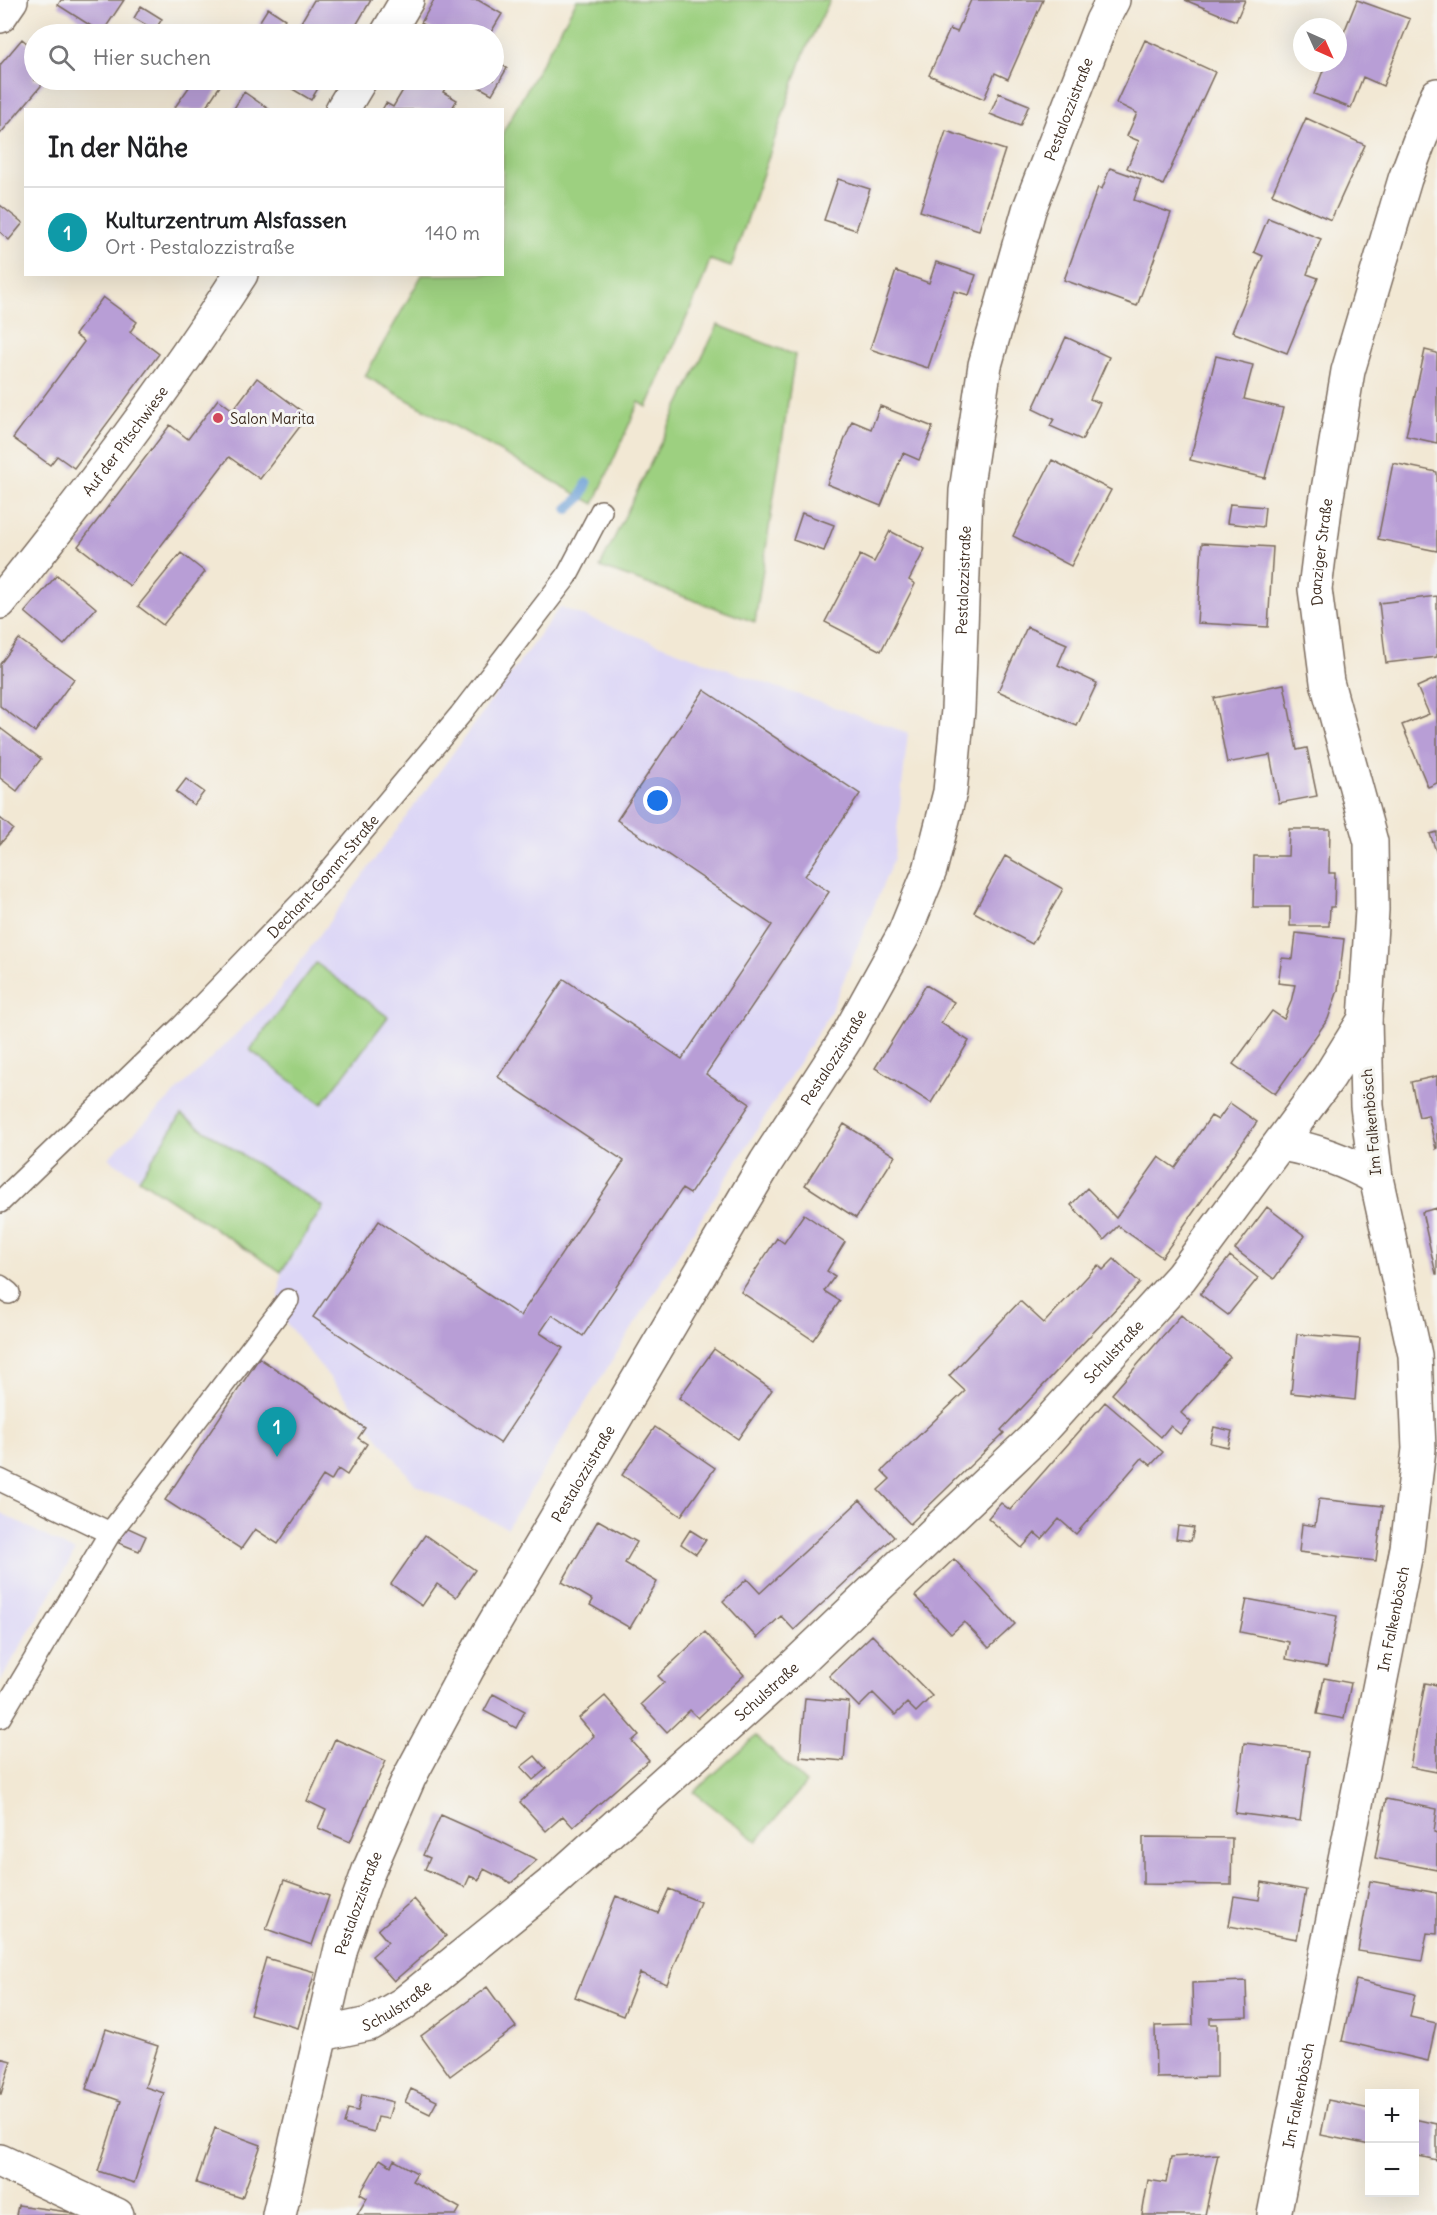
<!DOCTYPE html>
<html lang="de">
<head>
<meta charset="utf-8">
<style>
	:root { --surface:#fff; --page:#f2f2f2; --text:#202124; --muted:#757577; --line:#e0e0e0; --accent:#d1495b }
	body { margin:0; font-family:Delius,sans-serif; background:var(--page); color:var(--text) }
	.controls { position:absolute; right:18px; bottom:18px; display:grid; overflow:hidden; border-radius:0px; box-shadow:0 6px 24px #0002 }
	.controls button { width:54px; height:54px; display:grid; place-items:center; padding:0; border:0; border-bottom:2px solid var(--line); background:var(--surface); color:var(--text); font:30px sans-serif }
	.compass { position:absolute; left:1293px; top:18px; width:54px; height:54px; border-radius:50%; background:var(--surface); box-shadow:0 6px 24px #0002; rotate:135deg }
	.you { position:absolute; left:658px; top:801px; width:21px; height:21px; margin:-15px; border:4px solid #fff; border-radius:50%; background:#1a73e8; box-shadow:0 0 0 9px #1a73e833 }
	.badge { display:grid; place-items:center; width:39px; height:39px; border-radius:50%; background:var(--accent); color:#fff; font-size:20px; font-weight:700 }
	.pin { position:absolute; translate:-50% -50px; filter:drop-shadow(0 2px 3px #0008) }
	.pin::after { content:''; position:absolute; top:32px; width:21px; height:18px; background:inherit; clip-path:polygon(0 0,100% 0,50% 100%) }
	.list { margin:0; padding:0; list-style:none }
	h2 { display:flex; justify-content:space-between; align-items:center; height:78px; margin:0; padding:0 24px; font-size:26px }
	h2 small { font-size:20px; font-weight:400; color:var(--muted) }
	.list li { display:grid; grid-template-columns:39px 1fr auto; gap:18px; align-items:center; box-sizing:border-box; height:90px; padding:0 24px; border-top:2px solid var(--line) }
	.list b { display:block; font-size:22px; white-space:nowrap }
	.list p { margin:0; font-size:20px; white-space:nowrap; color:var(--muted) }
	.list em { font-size:20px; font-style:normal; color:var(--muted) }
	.icon { flex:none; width:33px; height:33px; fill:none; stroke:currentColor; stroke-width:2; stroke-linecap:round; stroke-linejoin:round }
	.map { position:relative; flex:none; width:1437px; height:2215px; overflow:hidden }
	.search { position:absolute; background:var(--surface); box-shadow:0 6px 24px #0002; left:24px; top:24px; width:480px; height:66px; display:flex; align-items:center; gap:15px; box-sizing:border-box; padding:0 21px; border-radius:33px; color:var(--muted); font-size:22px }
	.panel { position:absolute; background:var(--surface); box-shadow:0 6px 24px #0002; left:24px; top:108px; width:480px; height:168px; border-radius:0px }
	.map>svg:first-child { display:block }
	.built { fill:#dcd6f6 }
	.green { fill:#9dd080; stroke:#6c7d4f; stroke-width:1.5 }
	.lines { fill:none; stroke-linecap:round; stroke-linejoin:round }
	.stream { stroke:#699dd5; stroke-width:10 }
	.building { fill:#b89ed6 }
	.lane-casing { stroke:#7b6c5e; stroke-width:24 }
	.street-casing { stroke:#7b6c5e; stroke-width:36 }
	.lane { stroke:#fff; stroke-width:21 }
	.street { stroke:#fff; stroke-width:33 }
	.poi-dot { fill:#d1495b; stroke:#f6f6f2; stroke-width:2 }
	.labels { text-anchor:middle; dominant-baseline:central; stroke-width:6; stroke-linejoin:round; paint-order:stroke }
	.street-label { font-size:15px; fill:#3b2a1e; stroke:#f6f6f2 }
	.poi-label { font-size:15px; fill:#3b2a1e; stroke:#f6f6f2; text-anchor:start }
</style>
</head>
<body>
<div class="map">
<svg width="1437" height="2215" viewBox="0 0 1437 2215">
	<rect width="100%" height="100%" fill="#f6f6f2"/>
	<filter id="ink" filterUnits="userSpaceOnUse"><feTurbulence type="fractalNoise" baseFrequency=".0167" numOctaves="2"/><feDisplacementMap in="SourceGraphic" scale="12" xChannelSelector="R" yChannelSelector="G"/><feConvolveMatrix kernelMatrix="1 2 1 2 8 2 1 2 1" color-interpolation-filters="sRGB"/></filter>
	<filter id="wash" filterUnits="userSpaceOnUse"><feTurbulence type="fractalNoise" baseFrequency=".008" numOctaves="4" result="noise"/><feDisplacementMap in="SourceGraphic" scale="24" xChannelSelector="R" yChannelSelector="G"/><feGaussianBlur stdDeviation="1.35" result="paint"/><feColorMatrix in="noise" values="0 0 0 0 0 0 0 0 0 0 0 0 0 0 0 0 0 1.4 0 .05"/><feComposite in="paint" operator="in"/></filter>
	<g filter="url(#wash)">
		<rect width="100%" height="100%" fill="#f2e8d4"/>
		<path class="built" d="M560 607 711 664 908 733 894 858 830 1013 507 1528 416 1485 278 1313 281 1272 108 1158 274 997Z
			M0 1512 75 1552 0 1682Z"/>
		<path class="green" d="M577 0H830L804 53 731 267 710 260 701 285 647 407 639 402 594 504 365 376 422 275 502 274 503 132Z
			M718 325 795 355 755 622 600 567Z
			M316 963 388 1017 322 1104 250 1050Z
			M181 1115 323 1207 281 1272 139 1179Z
			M756 1736 806 1783 757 1841 694 1792Z"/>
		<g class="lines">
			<path class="stream" d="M568 509 581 497 587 483"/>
		</g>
		<g id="blocks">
			<path class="building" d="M61 0H124L102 33 58 5Z
				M314 0H371L351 34H294Z
				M434 0H478L502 14 490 34H476L469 30 467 34H440L421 23Z
				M971 0H1043L1008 79 995 73 984 99 929 75 950 29 957 32Z
				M1185 0H1245L1236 21Z
				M1357 0 1410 19 1383 86 1363 77 1351 108 1314 94 1326 63H1338V47Z
				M141 6 162 19 155 30 134 18Z
				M268 8 285 19 275 34 258 24Z
				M22 39 34 49V80H46L0 134V65Z
				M1145 40 1215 72 1163 185 1127 168 1139 141 1127 136 1137 113 1116 103Z
				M494 60 507 68 492 94 466 80H494Z
				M194 80H211L220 86 204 110H173Z
				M277 80H323L311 100Z
				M409 80H450L443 92 457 100 451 110H382L386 103 393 107Z
				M244 92 270 110H233Z
				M999 93 1029 105 1020 126 990 114Z
				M1306 118 1365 145 1331 220 1272 194Z
				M946 131 1005 150 979 230 920 211Z
				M1110 168 1141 179 1134 200 1171 213 1137 306 1064 280 1098 187 1102 189Z
				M838 179 870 189 856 230 824 220Z
				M0 205 23 223 9 240 0 232Z
				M1268 218 1321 239 1307 274 1318 278 1287 353 1232 332 1263 256 1254 252Z
				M936 262 976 275 969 295 954 291 928 368 870 349 896 271 929 283Z
				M103 297 137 322 130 332 159 354 74 468 57 456 50 465 13 438 84 342 75 335Z
				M1066 337 1109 357 1090 399 1100 403 1082 440 1050 426 1054 419 1033 409Z
				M1425 350 1437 353V443L1406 436Z
				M1216 356 1253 365 1244 399 1283 408 1265 478 1190 460Z
				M257 378 308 416 260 479 229 457 130 586 78 546 170 425 188 439 218 399 233 410Z
				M880 406 933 427 919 460 903 453 881 506 827 484 852 421 871 429Z
				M1052 460 1111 490 1071 566 1013 536Z
				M1393 463 1437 472V551L1378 539Z
				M1230 504 1265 507 1263 527 1227 523Z
				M802 513 834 525 824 551 793 540Z
				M890 531 925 549 909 580 915 584 881 651 825 622 860 555 874 562Z
				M1202 543 1273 547 1268 627 1197 623Z
				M181 553 205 572 163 625 138 606Z
				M57 575 96 608 64 645 25 612Z
				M1437 596V657L1386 663 1379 603Z
				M1027 627 1067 644 1058 665 1097 683 1077 726 998 691Z
				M19 639 74 679 35 732 0 706V664Z
				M1437 678V783L1428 787 1402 725 1429 714 1417 687Z
				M1284 684 1297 750 1307 748 1317 796 1279 803 1270 755 1227 763 1214 698Z
				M704 690 860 794 805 876 829 892 706 1074 750 1104 690 1194 682 1189 583 1336 552 1315 540 1333 563 1348 500 1443 313 1317 379 1221 520 1316 624 1161 498 1077 564 979 682 1059 772 925 617 820Z
				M0 728 41 759 17 791 0 778Z
				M186 779 204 792 194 805 176 792Z
				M0 818 13 829 0 844Z
				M1289 829H1330L1329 873H1335L1334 907H1330L1329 926H1290V907H1253L1254 856H1288Z
				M1437 832V854L1430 834Z
				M1005 856 1063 889 1032 944 974 912Z
				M1296 933 1344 939 1338 990 1328 1019 1275 1094 1233 1064 1272 1011 1284 1019 1291 1002 1295 985 1278 983 1282 958 1293 959Z
				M926 985 954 1002 941 1023 969 1041 931 1103 875 1068Z
				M1437 1076V1148L1436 1149 1428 1115 1419 1117 1411 1082Z
				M1230 1103 1257 1122 1162 1257 1118 1226 1104 1240 1071 1205 1087 1188 1116 1218 1159 1157 1175 1168 1211 1116 1218 1120Z
				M844 1124 895 1156 856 1218 805 1185Z
				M1267 1207 1305 1236 1274 1279 1235 1249Z
				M1437 1208V1274H1436L1422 1212Z
				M804 1214 845 1242 827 1271 835 1276 824 1291 840 1301 813 1340 741 1292 777 1238 784 1243Z
				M1230 1256 1258 1278 1228 1315 1200 1294Z
				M1114 1259 1140 1283 1001 1430 1004 1433 910 1524 878 1490 890 1479 882 1471 965 1391 949 1376 1020 1301 1044 1323 1098 1265 1103 1270Z
				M1181 1315 1230 1357 1181 1413 1191 1422 1180 1434 1170 1426 1161 1437 1112 1394Z
				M1297 1334 1360 1339 1355 1400 1291 1393Z
				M714 1349 772 1390 738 1439 679 1398Z
				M259 1358 365 1428 358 1438 367 1444 347 1475 338 1469 331 1481 323 1476 278 1544 255 1529 241 1549 165 1500Z
				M1105 1402 1163 1452 1151 1465 1142 1458 1076 1534 1059 1519 1042 1539 1035 1533 1022 1548 988 1518 1001 1503 1010 1510Z
				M655 1427 715 1468 681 1516 622 1475Z
				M1214 1427 1232 1431 1228 1447 1210 1443Z
				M1319 1499 1383 1506 1376 1561 1299 1552 1302 1524 1315 1526Z
				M860 1500 894 1537 794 1630 781 1616 757 1638 723 1601 747 1579 760 1593Z
				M598 1520 637 1542 625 1563 657 1582 630 1628 590 1605 593 1600 562 1582Z
				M1178 1526 1194 1528 1191 1541 1176 1539Z
				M126 1527 146 1536 139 1551 119 1543Z
				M690 1530 706 1540 696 1554 681 1544Z
				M425 1535 475 1570 456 1597 437 1584 422 1606 391 1584Z
				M954 1559 1015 1624 989 1648 964 1622 951 1634 915 1596Z
				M1247 1599 1337 1616 1327 1667 1286 1659 1289 1642 1240 1632Z
				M705 1632 744 1675 698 1718 690 1710 667 1732 641 1704 664 1682 658 1676Z
				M872 1635 932 1696 916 1712 907 1703 895 1715 873 1693 859 1707 829 1676Z
				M1324 1678 1351 1683 1344 1719 1317 1714Z
				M1425 1683 1437 1685V1772L1410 1767Z
				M493 1694 525 1711 516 1728 484 1711Z
				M605 1696 639 1735 632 1741 649 1760 573 1827 563 1816 546 1831 520 1802 594 1736 579 1718Z
				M805 1698 849 1702 844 1761 800 1757Z
				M335 1739 386 1761 350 1842 318 1828 326 1810 307 1801Z
				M1244 1743 1309 1751 1300 1821 1235 1813Z
				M535 1756 546 1769 533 1780 521 1767Z
				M1386 1799 1437 1809 1434 1832 1437 1833V1870L1375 1858Z
				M441 1815 497 1840 537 1860 511 1883 484 1869 479 1880 470 1876 465 1887 425 1869 430 1858 423 1855Z
				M1143 1837 1232 1838 1231 1885 1143 1884Z
				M284 1880 329 1896 312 1945 266 1929Z
				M1370 1881 1437 1893V1934L1427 1933 1422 1961 1358 1951Z
				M1262 1882 1306 1890 1297 1939 1229 1926 1234 1896 1259 1900Z
				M669 1889 700 1902 667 1984 640 1973 623 2016 575 1997 616 1896 658 1913Z
				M414 1899 446 1936 394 1981 372 1956 388 1942 378 1930Z
				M266 1958 315 1972 298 2028 250 2014Z
				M1356 1980 1415 1994 1410 2017 1436 2023 1428 2061 1342 2041Z
				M1246 1981 1247 2017 1210 2018V2024H1217V2077L1156 2078 1155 2026 1193 2025 1192 1983Z
				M487 1987 516 2027 450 2076 421 2036Z
				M106 2029 158 2046 145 2087 164 2093 134 2183 98 2171 121 2101 86 2089Z
				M0 2058 11 2061 1 2094H0Z
				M411 2089 437 2101 430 2114 405 2102Z
				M362 2094 393 2102 388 2119 378 2117 374 2132 344 2124 348 2109 358 2111Z
				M1328 2100 1370 2109V2145L1321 2135Z
				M1414 2119 1437 2124V2160L1414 2155Z
				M215 2128 261 2145 242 2198 196 2183Z
				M1218 2154 1205 2215H1142L1148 2180 1166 2183 1171 2157Z
				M380 2159 391 2166 394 2160 417 2173 412 2181 460 2208 456 2215H357L367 2198 360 2194Z
				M18 2205 82 2214V2215H16Z"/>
		</g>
	</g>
	<g filter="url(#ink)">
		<use href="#blocks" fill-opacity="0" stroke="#7b6c5e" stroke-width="1.5"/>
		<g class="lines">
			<defs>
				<g id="lane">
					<path id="s1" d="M0 1202 181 1027 317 886 460 715 567 576 601 511"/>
					<path d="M0 1286 9 1293"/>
					<path d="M0 1480 110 1533"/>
					<path d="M0 1717 110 1533 288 1300"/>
				</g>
				<g id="street">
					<path d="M0 16 11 0"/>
					<path d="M387 34 407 0"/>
					<path d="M342 110 360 80"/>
					<path id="s2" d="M0 602C85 496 167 389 241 274"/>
					<path d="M1281 1144C1316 1150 1345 1160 1376 1178"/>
					<path id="s3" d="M322 2034 369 2024 403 2004 551 1884 792 1668 1033 1439 1181 1277 1329 1077 1365 1019"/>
					<path d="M0 2161 117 2215"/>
					<path id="s4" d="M279 2215 341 1948 369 1870 409 1778 468 1668 766 1162 847 1037 904 934 930 870 950 792 958 710 966 491 985 365 1029 210 1102 21 1113 0"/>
					<path id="s5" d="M1274 2215 1407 1548 1419 1449 1415 1355 1376 1178 1367 1106 1365 1019 1372 910 1371 842 1327 682 1315 589 1325 508 1348 371 1405 179 1437 95"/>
				</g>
			</defs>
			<use href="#lane" class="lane-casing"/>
			<use href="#street" class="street-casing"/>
			<use href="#lane" class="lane"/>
			<use href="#street" class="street"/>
		</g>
	</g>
	<circle class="poi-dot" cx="218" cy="418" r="6"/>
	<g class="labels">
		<g class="street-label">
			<text stroke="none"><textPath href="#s4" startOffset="2284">Pestalozzistraße</textPath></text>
			<text stroke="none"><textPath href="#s2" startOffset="204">Auf der Pitschwiese</textPath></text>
			<text stroke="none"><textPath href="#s5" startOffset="1689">Danziger Straße</textPath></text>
			<text stroke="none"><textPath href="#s4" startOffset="1798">Pestalozzistraße</textPath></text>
			<text stroke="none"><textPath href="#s1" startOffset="459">Dechant-Gomm-Straße</textPath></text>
			<text stroke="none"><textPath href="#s4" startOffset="1294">Pestalozzistraße</textPath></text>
			<text transform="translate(1371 1122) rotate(-95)">Im Falkenbösch</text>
			<text stroke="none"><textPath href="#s3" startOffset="1053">Schulstraße</textPath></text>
			<text stroke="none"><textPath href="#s4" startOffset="808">Pestalozzistraße</textPath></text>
			<text stroke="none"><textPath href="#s5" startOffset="608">Im Falkenbösch</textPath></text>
			<text stroke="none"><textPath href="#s3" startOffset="567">Schulstraße</textPath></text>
			<text stroke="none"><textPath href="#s4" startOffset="322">Pestalozzistraße</textPath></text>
			<text stroke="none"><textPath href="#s3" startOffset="81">Schulstraße</textPath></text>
			<text stroke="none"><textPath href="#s5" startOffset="122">Im Falkenbösch</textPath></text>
		</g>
		<g class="poi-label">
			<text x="230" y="418">Salon Marita</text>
		</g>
	</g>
</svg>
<div class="controls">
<button>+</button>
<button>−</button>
</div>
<svg class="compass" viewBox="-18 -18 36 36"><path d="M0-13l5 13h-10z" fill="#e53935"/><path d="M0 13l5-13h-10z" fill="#757577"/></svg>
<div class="you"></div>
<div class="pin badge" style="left:277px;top:1457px;background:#0f9aa8">1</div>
<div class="search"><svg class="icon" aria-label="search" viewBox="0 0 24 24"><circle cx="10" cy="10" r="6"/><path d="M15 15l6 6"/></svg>Hier suchen</div>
<section class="panel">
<h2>In der Nähe<small></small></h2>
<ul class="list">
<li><span class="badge" style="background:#0f9aa8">1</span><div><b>Kulturzentrum Alsfassen</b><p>Ort · Pestalozzistraße</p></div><em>140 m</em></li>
</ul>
</section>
</div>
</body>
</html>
